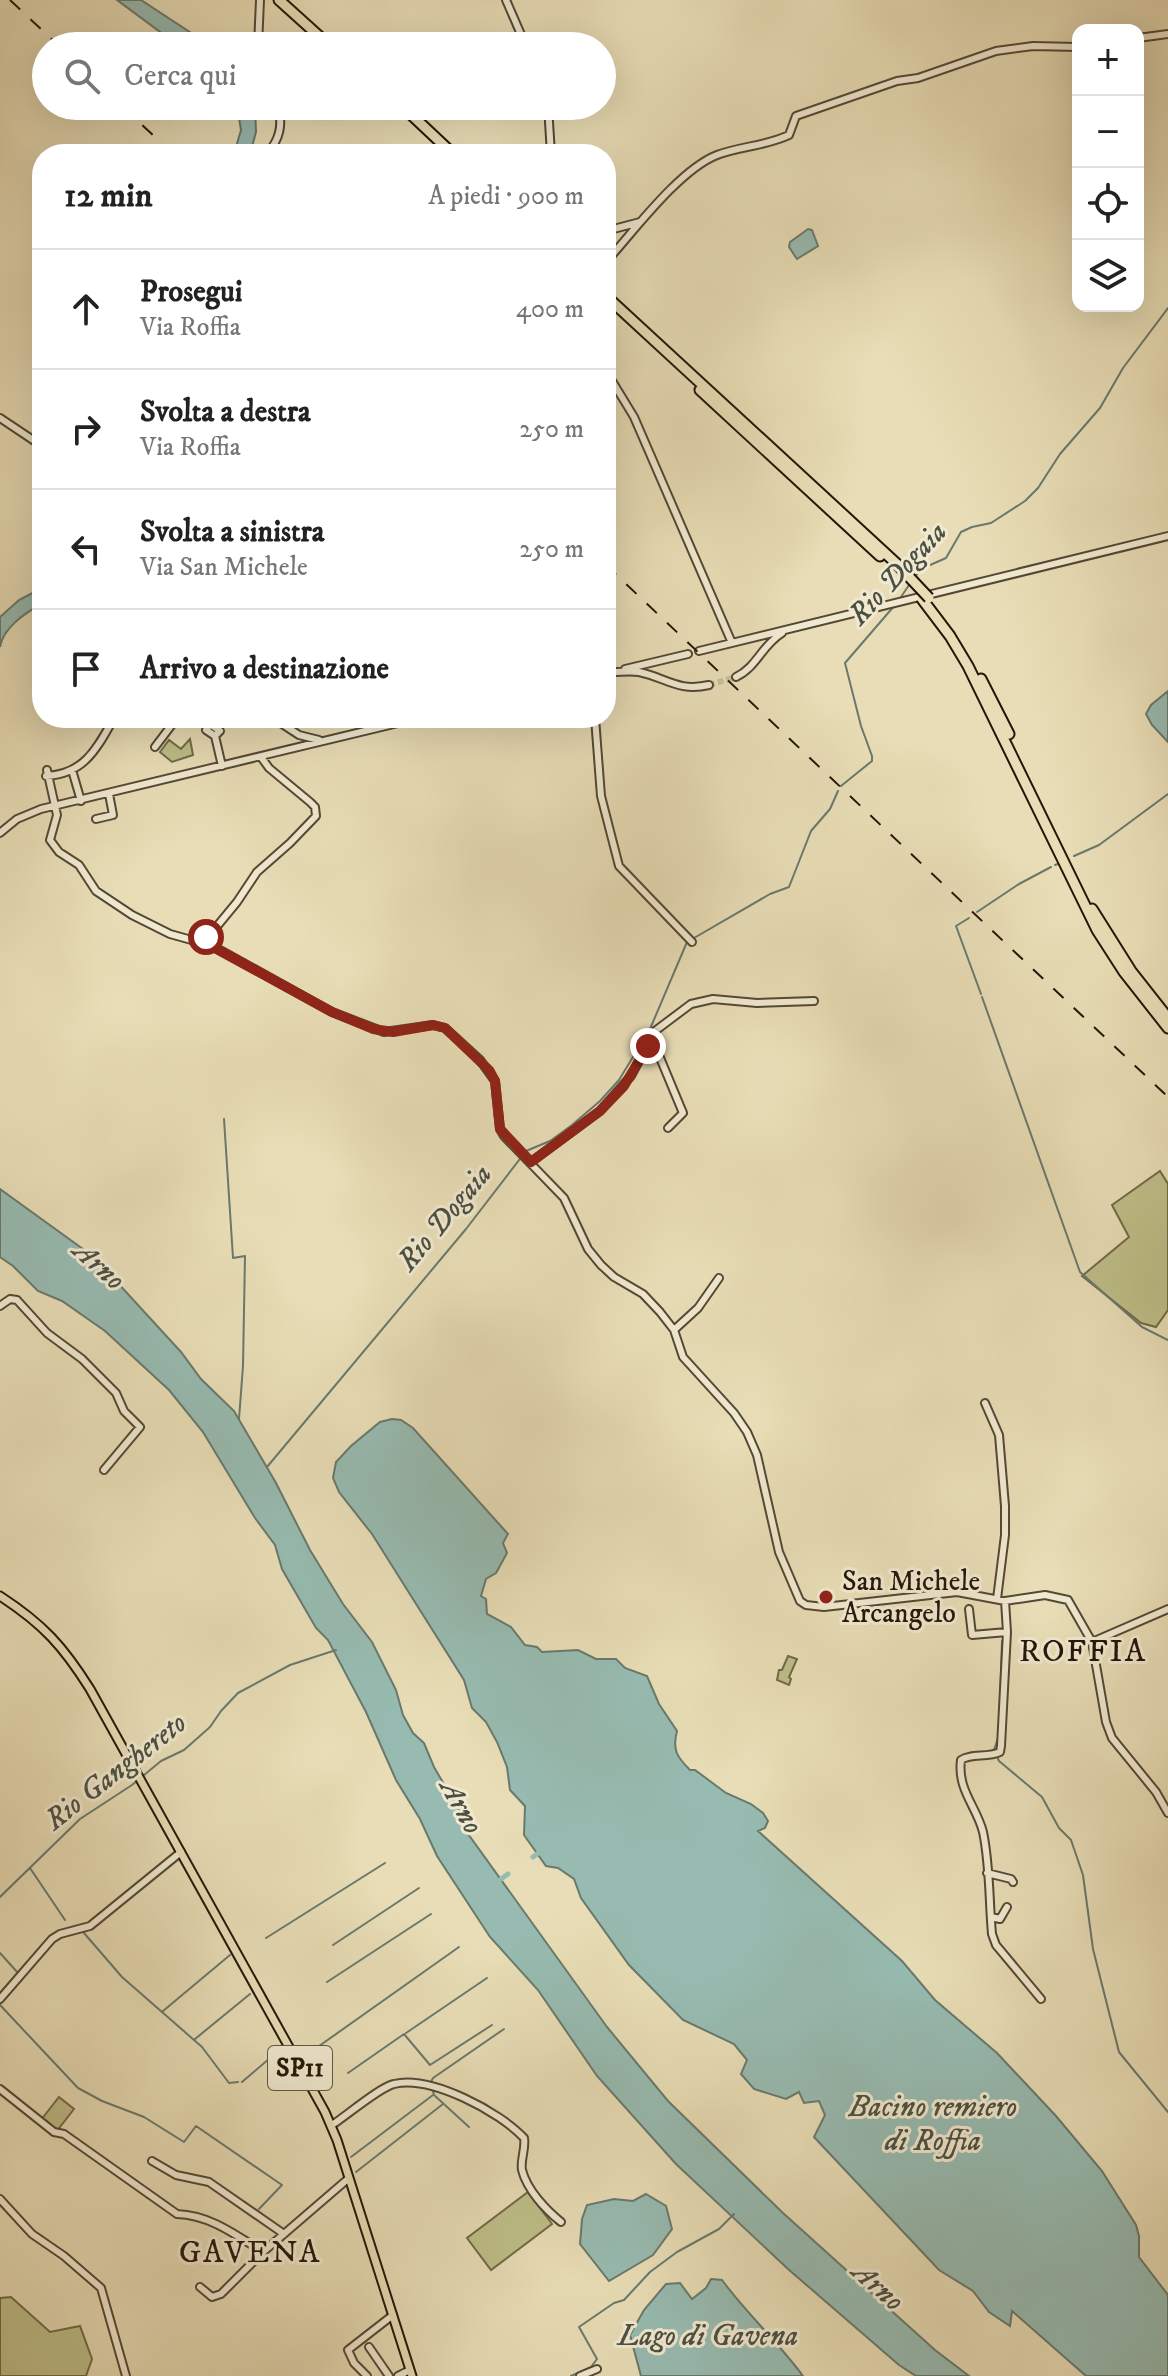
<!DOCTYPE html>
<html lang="it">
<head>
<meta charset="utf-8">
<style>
	:root { --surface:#fff; --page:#f2f2f2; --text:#222; --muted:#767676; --line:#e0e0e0 }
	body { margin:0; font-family:"IM FELL DW Pica",serif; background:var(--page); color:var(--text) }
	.controls { position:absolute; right:24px; top:24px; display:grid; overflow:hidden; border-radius:16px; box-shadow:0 8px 32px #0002 }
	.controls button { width:72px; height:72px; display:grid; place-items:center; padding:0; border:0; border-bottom:2px solid var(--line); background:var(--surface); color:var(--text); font:40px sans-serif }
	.stop { position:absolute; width:24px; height:24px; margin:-18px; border:6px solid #8f2418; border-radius:50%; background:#fff }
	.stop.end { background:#8f2418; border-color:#fff; box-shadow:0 2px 8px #0008 }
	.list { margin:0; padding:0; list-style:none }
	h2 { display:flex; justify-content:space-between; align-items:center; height:104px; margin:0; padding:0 32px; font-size:34px }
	h2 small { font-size:26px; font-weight:400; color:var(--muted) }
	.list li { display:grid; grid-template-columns:52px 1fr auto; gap:24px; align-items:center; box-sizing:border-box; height:120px; padding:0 32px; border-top:2px solid var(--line) }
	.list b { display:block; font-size:30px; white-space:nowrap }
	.list p { margin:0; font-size:26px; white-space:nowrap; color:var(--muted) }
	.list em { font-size:26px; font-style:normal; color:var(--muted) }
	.icon { flex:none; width:44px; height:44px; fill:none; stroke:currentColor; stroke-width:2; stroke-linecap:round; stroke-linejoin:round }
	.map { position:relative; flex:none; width:1168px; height:2376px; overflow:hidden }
	.search { position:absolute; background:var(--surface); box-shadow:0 8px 32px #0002; left:32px; top:32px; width:584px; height:88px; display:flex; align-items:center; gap:20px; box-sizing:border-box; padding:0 28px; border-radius:44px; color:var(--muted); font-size:30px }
	.panel { position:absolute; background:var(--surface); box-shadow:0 8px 32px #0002; left:32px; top:144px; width:584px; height:584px; border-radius:32px }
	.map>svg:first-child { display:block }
	.green { fill:#bebe88; stroke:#706a48; stroke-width:2 }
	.water { fill:#97bbb1; stroke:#69796d; stroke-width:2 }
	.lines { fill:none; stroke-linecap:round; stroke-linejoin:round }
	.stream { stroke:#69796d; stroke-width:2 }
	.canal { stroke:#97bbb1; stroke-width:5 }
	.minor-tunnel { stroke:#cabf9c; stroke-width:6; stroke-dasharray:6 3; stroke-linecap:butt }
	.minor-casing { stroke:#544834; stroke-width:10 }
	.major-casing { stroke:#231608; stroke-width:11 }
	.highway-casing { stroke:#231608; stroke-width:13 }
	.minor { stroke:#f0e9d0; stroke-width:6 }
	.major { stroke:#e8ddb6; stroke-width:7 }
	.highway { stroke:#e8ddb6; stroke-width:9 }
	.rail { stroke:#231608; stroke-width:2; stroke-dasharray:14 14; stroke-linecap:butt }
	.highway-bridge-casing { stroke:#231608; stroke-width:13; stroke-linecap:butt }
	.highway-bridge { stroke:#e8ddb6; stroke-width:9 }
	.route { stroke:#8f2418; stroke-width:10 }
	.poi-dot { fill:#8f2418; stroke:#f0e9d0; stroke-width:3 }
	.labels { text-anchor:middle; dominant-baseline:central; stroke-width:6; stroke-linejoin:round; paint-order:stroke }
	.shield { fill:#f0e9d0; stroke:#605544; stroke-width:2 }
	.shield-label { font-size:26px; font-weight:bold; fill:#231608 }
	.poi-label { font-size:28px; fill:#231608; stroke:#f0e9d0; text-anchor:start }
	.water-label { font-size:30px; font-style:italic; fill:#4c5043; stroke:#f0e9d0 }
	.quarter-label { font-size:32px; letter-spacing:2px; fill:#231608; stroke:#f0e9d0 }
</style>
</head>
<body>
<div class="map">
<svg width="1168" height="2376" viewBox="0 0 1168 2376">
	<rect width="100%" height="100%" fill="#e8ddb6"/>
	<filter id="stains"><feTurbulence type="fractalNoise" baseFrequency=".0025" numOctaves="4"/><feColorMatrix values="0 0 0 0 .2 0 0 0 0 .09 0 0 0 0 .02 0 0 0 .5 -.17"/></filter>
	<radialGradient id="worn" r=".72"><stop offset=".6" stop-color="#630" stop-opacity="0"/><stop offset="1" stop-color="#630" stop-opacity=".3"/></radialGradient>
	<path class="green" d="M190 739 193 755 172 762 160 752 169 740 181 749Z
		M1160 1171 1168 1184V1310L1156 1327 1141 1323 1082 1276 1129 1237 1112 1205Z
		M788 1656 797 1659 789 1677 791 1679 789 1685 777 1680 779 1670H782Z
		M59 2097 74 2109 56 2132 41 2120Z
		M528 2192 552 2224 491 2270 467 2238Z
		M11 2297 50 2332 80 2326 92 2359 86 2376H0V2298Z"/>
	<path class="water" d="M117 0H141L211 46H179Z
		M237 106H255L256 132 250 154H234L241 130Z
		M808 229 812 230 818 246 797 259 789 247 790 242Z
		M42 588V604C26 612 3 628 0 647V617L19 600Z
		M1168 691V742L1152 725 1146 714 1151 705Z
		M0 1189 94 1257 181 1352 201 1379 234 1411 276 1483 310 1550 343 1604 372 1642 396 1690 403 1715 413 1733 424 1743 434 1767 459 1810 466 1831 607 2027 668 2101 783 2213 935 2350 969 2376H916L899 2365 788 2269 676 2164 597 2076 538 1990 490 1937 437 1856 420 1819 396 1780 366 1712 328 1640 316 1628 282 1569 275 1545 255 1518 203 1432 169 1390 105 1331 62 1301 38 1291 13 1266 0 1257Z
		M392 1419 401 1420 413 1428 508 1534 503 1543 507 1553 496 1573 486 1579 481 1596 486 1599 487 1614 511 1627 525 1645 537 1647 542 1652 578 1650 596 1659H616L625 1668 647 1676 659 1704 677 1731C672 1750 677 1757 690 1770H695L726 1793 751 1804 763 1813 768 1821 765 1828 758 1831 902 1961 935 2000 997 2053 1056 2116 1102 2171 1136 2225 1139 2236V2257L1168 2295V2376H1086L1012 2311 1010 2326 989 2312 973 2291 939 2270 814 2137 825 2115 819 2101 804 2103 799 2092 786 2099 754 2089 741 2074 747 2060 734 2044 683 2020 629 1965 581 1898 574 1879 558 1868 546 1866 524 1835 525 1806 510 1790 507 1767 497 1742 486 1722 472 1708 464 1680 372 1534 339 1492 333 1478 336 1462 351 1446 380 1422Z
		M646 2194 666 2206 672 2229 653 2255 609 2281 580 2244 582 2219 587 2205 614 2199 633 2201Z
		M711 2279 722 2280C747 2314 778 2342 803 2376H641L630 2335 644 2310 666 2284 680 2283 692 2299 706 2288Z"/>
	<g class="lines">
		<path class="stream" d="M915 577 921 569 946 558 961 532 972 527 991 523 1025 501 1038 488 1060 454 1100 408 1123 368 1168 308
			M899 600 911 582
			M841 786 872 761V756L861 726 845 663 895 605
			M1074 856 1099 845 1168 794
			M1055 865 1058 864
			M977 912 1019 884 1051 867
			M969 918 956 926 981 994
			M694 938 770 894 789 887 811 831 830 809 838 791
			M982 997 1080 1272 1142 1327 1168 1340
			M224 1119 233 1258 245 1256 243 1366 239 1419
			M267 1467 466 1229 526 1151 550 1141 572 1125 600 1101 619 1080 650 1029 687 942
			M1002 1641 999 1735 994 1750 999 1761 1042 1797 1059 1828 1071 1840 1083 1875 1093 1949 1119 2052 1168 2112
			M30 1868 65 1920
			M0 1897 80 1819 132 1785 161 1761 184 1750 210 1727 221 1711 238 1693 290 1665 336 1650
			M84 1933 122 1977 202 2047 229 2083 238 2082
			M266 1938 385 1863
			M333 1945 419 1888
			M0 1953 18 1973
			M327 1982 431 1914
			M0 2004 24 1977
			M0 2005 78 2088 102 2101 144 2117 184 2142 196 2126 282 2185 259 2209
			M163 2011 230 1955
			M406 2033 487 1978
			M195 2039 250 1994
			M305 2056 459 1947
			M348 2073 404 2034 430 2065 492 2025
			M242 2082 283 2047
			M431 2082 433 2078 504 2029
			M432 2088 434 2095 469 2127
			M351 2157 433 2095
			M356 2172 443 2104
			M571 2376 591 2367 597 2359 579 2327 614 2303 624 2300 650 2272 677 2252 719 2229 734 2214"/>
		<path class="canal" d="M533 1857 537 1854
			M501 1879 508 1874"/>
		<path class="minor-tunnel" d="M709 685 736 677"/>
		<defs>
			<path id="minor" d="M506 0 526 46
				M1138 38 1168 34
				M258 46 260 0
				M548 106 551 154
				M267 154C280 139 283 125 278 106
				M606 231 640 222
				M606 262C634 231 679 170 717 155 741 146 766 146 789 135L796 116 897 81 918 78 996 51 1033 46 1078 47
				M606 371 634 417 732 643
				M0 418 42 446
				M699 651 1168 536
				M625 669 688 654
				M613 672C621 672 630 671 639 672 667 678 678 692 709 685
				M736 677C757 667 762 645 782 633
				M273 718 299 735 319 740
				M595 718 601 796 619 866 692 942
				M206 730 215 736 222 766
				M206 730 210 724 220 731 215 736
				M155 747 177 718
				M47 770 57 815 50 840 59 852 79 865 96 891 132 915 170 934 213 946 332 1012 384 1032 433 1025 445 1028 480 1060 495 1081 500 1129 504 1136 564 1198 588 1249 601 1265 614 1277 643 1294 660 1312 674 1330 683 1357 734 1413 747 1432 757 1455 779 1552 800 1601 806 1605 824 1607 957 1592 1005 1601 1045 1595 1068 1600 1092 1642 1106 1722 1112 1738 1156 1792 1168 1813
				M72 770 81 801
				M46 776C85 774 97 748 114 718
				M96 819 113 815 109 794
				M0 833 17 819 41 809 419 718
				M204 942 237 902 257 872 290 843 316 816 315 807 310 802 269 768 261 757
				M648 1046 658 1053 683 1113 668 1128
				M531 1162 600 1111 631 1076 655 1031 691 1004 713 999 757 1003 814 1001
				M0 1306 10 1299 17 1300 47 1333 82 1359 116 1393 124 1411 140 1427 104 1470
				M674 1330 698 1308 719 1278
				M985 1403 999 1435 1005 1506V1535L997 1599
				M1005 1601 1007 1632 1001 1746 1000 1752C987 1758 971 1753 961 1760 957 1790 977 1807 983 1832 990 1865 989 1901 992 1934L996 1945 1041 1999
				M969 1609 972 1635 1007 1632
				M1092 1642 1168 1609
				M987 1873 1011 1879 1013 1882
				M991 1917 1000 1919 1007 1907
				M0 1999 52 1939 60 1934 90 1926 181 1852
				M0 2089 54 2132 64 2134 177 2214C210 2215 236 2235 263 2252
				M332 2125C346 2116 380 2087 394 2084 431 2075 500 2112 524 2138 526 2149 520 2160 522 2170 527 2190 546 2210 561 2222
				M152 2161 176 2175 209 2182 284 2234
				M0 2199 32 2234 64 2256 101 2288 126 2376
				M200 2287 212 2297 221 2294 263 2252 349 2178
				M369 2347 389 2376
				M367 2376 354 2363 348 2350 393 2315
				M398 2376 410 2370
				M580 2376 597 2369"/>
			<path id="major" d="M0 1596C43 1624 63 1646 90 1689L325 2112 337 2140 412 2376"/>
			<path id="highway" d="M279 0 330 46
				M402 106 453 154
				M606 296 897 564
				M700 390 880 556
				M922 599 950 636 968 666 1097 930 1124 972 1168 1028
				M981 679 1009 734
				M1092 909 1131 971 1168 1018"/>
		</defs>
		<use href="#minor" class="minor-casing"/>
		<use href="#major" class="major-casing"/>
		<use href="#highway" class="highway-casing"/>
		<use href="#minor" class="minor"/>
		<use href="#major" class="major"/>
		<use href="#highway" class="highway"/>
		<path class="rail" d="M10 0 59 46
			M122 106 173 154
			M606 565 1168 1097"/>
		<defs>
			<path id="highway-bridge" d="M897 564 929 598"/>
		</defs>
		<use href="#highway-bridge" class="highway-bridge-casing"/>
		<use href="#highway-bridge" class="highway-bridge"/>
	</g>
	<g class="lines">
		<path class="route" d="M206 937 204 942 332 1012 373 1029 393 1032 433 1025 445 1028 489 1070 495 1081 500 1129 531 1162 600 1111 624 1086 648 1046"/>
	</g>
	<circle class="poi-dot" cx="826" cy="1597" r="8"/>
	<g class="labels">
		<rect class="shield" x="268" y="2046" width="64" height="44" rx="6"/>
		<g class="shield-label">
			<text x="300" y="2068">SP11</text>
		</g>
		<g class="poi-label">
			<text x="842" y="1581">San Michele<tspan x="842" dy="32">Arcangelo</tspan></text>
		</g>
		<g class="water-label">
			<text transform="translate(898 574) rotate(-47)">Rio Dogaia</text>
			<text transform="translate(445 1218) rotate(-50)">Rio Dogaia</text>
			<text transform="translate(99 1266) rotate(42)">Arno</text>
			<text transform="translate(116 1772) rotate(-38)">Rio Ganghereto</text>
			<text transform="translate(461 1807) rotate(61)">Arno</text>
			<text x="933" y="2107">Bacino remiero<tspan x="933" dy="34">di Roffia</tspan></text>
			<text transform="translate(878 2287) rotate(42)">Arno</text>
			<text x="708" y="2336">Lago di Gavena</text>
		</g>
		<g class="quarter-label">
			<text x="1083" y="1652">ROFFIA</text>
			<text x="250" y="2253">GAVENA</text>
		</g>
	</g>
	<rect width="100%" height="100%" filter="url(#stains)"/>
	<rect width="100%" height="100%" fill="url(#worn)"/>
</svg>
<div class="controls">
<button>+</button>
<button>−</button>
<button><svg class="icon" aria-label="locate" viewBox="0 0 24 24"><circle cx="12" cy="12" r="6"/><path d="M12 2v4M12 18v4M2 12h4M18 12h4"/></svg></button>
<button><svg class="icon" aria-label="layers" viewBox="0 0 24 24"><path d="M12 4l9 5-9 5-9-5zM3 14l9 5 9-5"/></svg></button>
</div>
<div class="stop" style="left:206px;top:937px"></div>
<div class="stop end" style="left:648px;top:1046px"></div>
<div class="search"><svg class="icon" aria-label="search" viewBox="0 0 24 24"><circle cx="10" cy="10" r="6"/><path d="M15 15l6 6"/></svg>Cerca qui</div>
<section class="panel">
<h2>12 min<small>A piedi · 900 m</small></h2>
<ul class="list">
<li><svg class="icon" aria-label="ahead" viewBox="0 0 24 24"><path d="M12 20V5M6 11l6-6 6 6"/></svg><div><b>Prosegui</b><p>Via Roffia</p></div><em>400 m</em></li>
<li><svg class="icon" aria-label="right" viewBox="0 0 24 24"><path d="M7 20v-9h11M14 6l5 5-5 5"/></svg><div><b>Svolta a destra</b><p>Via Roffia</p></div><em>250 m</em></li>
<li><svg class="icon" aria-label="left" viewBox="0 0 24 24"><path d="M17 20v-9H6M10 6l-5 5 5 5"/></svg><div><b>Svolta a sinistra</b><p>Via San Michele</p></div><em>250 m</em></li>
<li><svg class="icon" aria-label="arrive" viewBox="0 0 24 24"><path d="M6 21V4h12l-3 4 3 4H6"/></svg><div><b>Arrivo a destinazione</b></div></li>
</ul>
</section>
</div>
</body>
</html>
